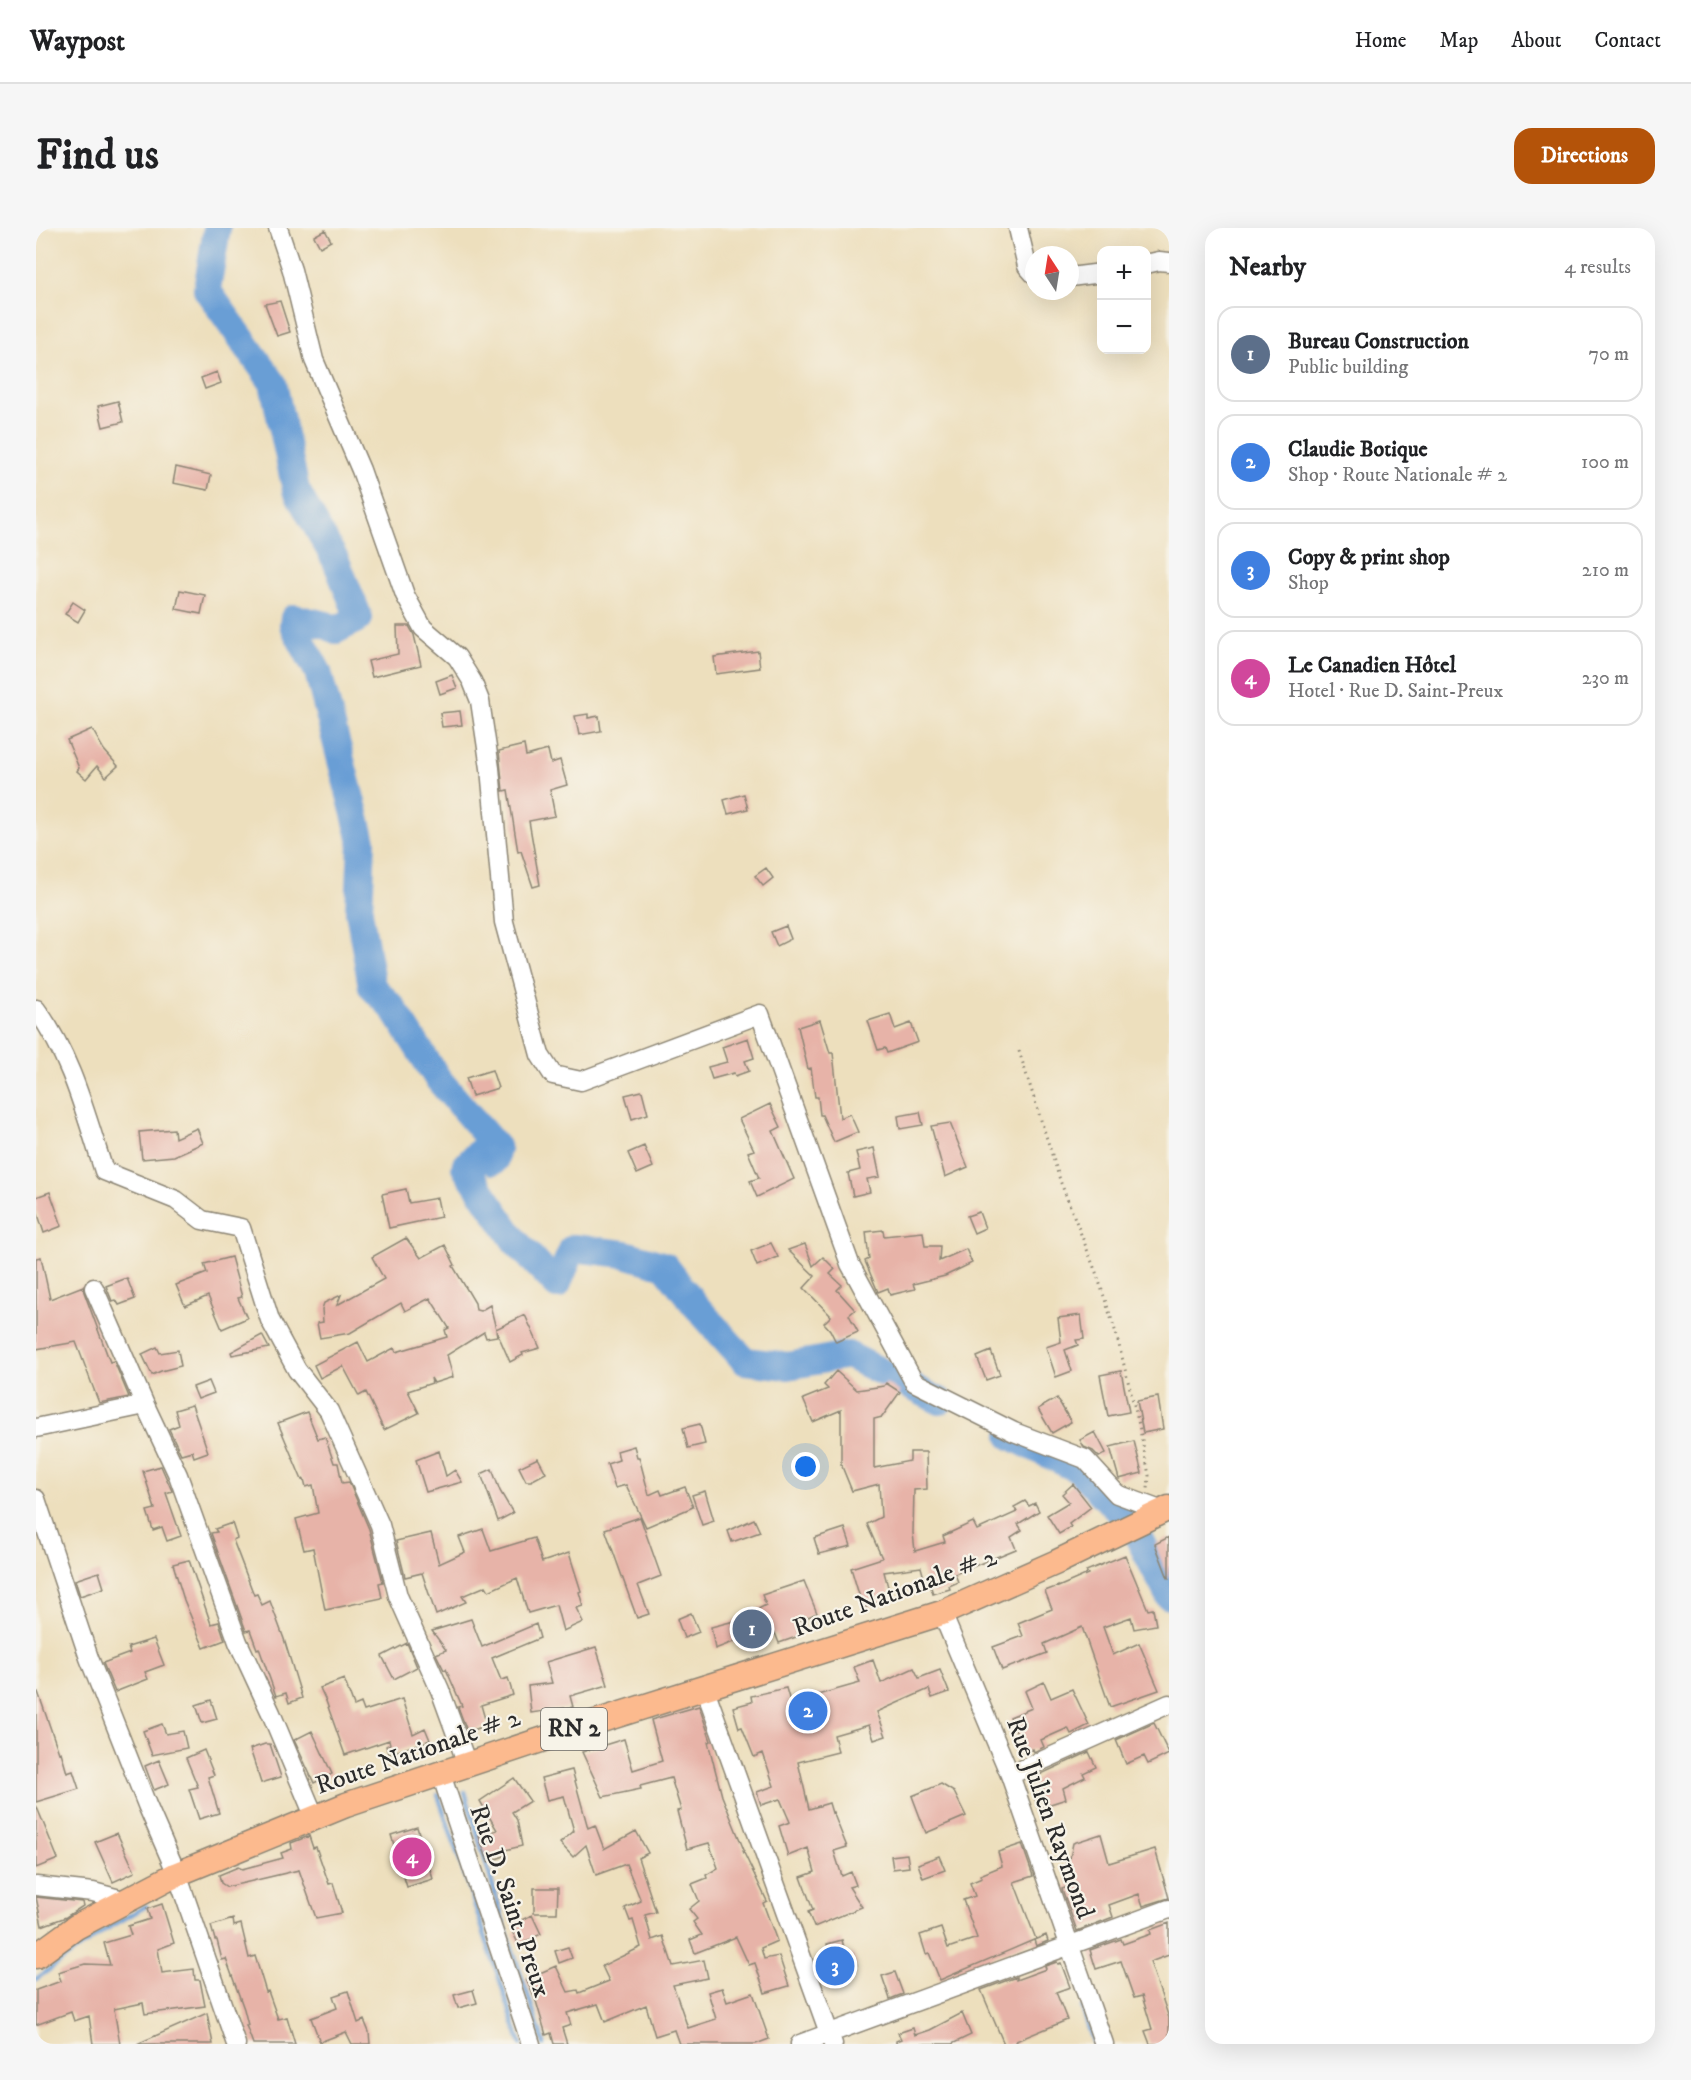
<!DOCTYPE html>
<html lang="en">
<head>
<meta charset="utf-8">
<style>
	:root { --surface:#fff; --page:#f6f6f6; --text:#202124; --muted:#757577; --line:#e0e0e0; --accent:#b45309 }
	body { margin:0; font-family:"IM FELL DW Pica",serif; background:var(--page); color:var(--text) }
	.controls { position:absolute; right:18px; top:18px; display:grid; overflow:hidden; border-radius:12px; box-shadow:0 6px 24px #0002 }
	.controls button { width:54px; height:54px; display:grid; place-items:center; padding:0; border:0; border-bottom:2px solid var(--line); background:var(--surface); color:var(--text); font:30px sans-serif }
	.compass { position:absolute; left:989px; top:18px; width:54px; height:54px; border-radius:50%; background:var(--surface); box-shadow:0 6px 24px #0002; rotate:348deg }
	.you { position:absolute; left:770px; top:1239px; width:21px; height:21px; margin:-15px; border:4px solid #fff; border-radius:50%; background:#1a73e8; box-shadow:0 0 0 9px #1a73e833 }
	.badge { display:grid; place-items:center; width:39px; height:39px; border-radius:50%; background:var(--accent); color:#fff; font-size:20px; font-weight:700 }
	.pin { position:absolute; translate:-50% -50%; border:3px solid #fff; box-shadow:0 2px 6px #0006 }
	.list { margin:0; padding:0; list-style:none }
	h2 { display:flex; justify-content:space-between; align-items:center; height:78px; margin:0; padding:0 24px; font-size:26px }
	h2 small { font-size:20px; font-weight:400; color:var(--muted) }
	.list li { display:grid; grid-template-columns:39px 1fr auto; gap:18px; align-items:center; box-sizing:border-box; height:96px; margin:0 12px 12px; padding:0 12px; border:2px solid var(--line); border-radius:18px }
	.list b { display:block; font-size:22px; white-space:nowrap }
	.list p { margin:0; font-size:20px; white-space:nowrap; color:var(--muted) }
	.list em { font-size:20px; font-style:normal; color:var(--muted) }
	.map { position:relative; flex:none; width:1133px; height:1816px; overflow:hidden; border-radius:18px }
	header { display:flex; align-items:center; gap:36px; box-sizing:border-box; height:84px; padding:0 30px; background:var(--surface); border-bottom:2px solid var(--line) }
	header strong { font-size:28px }
	nav { display:flex; gap:33px; margin-inline-start:auto; font-size:21px }
	.intro { display:flex; align-items:center; justify-content:space-between; box-sizing:border-box; height:144px; padding:0 36px }
	h1 { margin:0; font-size:42px }
	.button { padding:15px 27px; border-radius:18px; background:var(--accent); color:#fff; font-size:21px; font-weight:700 }
	main { display:flex; gap:36px; padding:0 36px }
	aside { flex:1; background:var(--surface); border-radius:18px; box-shadow:0 6px 24px #0002 }
	.map>svg:first-child { display:block }
	.lines { fill:none; stroke-linecap:round; stroke-linejoin:round }
	.stream { stroke:#699ed5; stroke-width:4.5 }
	.river { stroke:#699ed5; stroke-width:28 }
	.building { fill:#e7b3a8 }
	.minor-casing { stroke:#8c8574; stroke-width:21 }
	.major-casing { stroke:#8c8574; stroke-width:27 }
	.path { stroke:#8c8574; stroke-width:3; stroke-dasharray:1.5 4.5; stroke-linecap:butt }
	.minor { stroke:#fff; stroke-width:18 }
	.major { stroke:#fcba8e; stroke-width:24 }
	.labels { text-anchor:middle; dominant-baseline:central; stroke-width:4.5; stroke-linejoin:round; paint-order:stroke }
	.shield { fill:#f7f3e8; stroke:#686764; stroke-width:1.5 }
	.shield-label { font-size:24px; font-weight:bold; fill:#2b2b2b }
	.street-label { font-size:26px; fill:#2b2b2b; stroke:#f7f3e8 }
</style>
</head>
<body>
<header>
<strong>Waypost</strong>
<nav><a>Home</a><a>Map</a><a>About</a><a>Contact</a></nav>
</header>
<div class="intro"><h1>Find us</h1><a class="button">Directions</a></div>
<main>
<div class="map">
<svg width="1133" height="1816" viewBox="0 0 1133 1816">
	<rect width="100%" height="100%" fill="#f7f3e8"/>
	<filter id="ink" filterUnits="userSpaceOnUse"><feTurbulence type="fractalNoise" baseFrequency=".0167" numOctaves="2"/><feDisplacementMap in="SourceGraphic" scale="12" xChannelSelector="R" yChannelSelector="G"/><feConvolveMatrix kernelMatrix="1 2 1 2 8 2 1 2 1" color-interpolation-filters="sRGB"/></filter>
	<filter id="wash" filterUnits="userSpaceOnUse"><feTurbulence type="fractalNoise" baseFrequency=".008" numOctaves="4" result="noise"/><feDisplacementMap in="SourceGraphic" scale="24" xChannelSelector="R" yChannelSelector="G"/><feGaussianBlur stdDeviation="1.35" result="paint"/><feColorMatrix in="noise" values="0 0 0 0 0 0 0 0 0 0 0 0 0 0 0 0 0 1.4 0 .05"/><feComposite in="paint" operator="in"/></filter>
	<g filter="url(#wash)">
		<rect width="100%" height="100%" fill="#eddfbd"/>
		<g class="lines">
			<path class="stream" d="M429 1564 468 1696 508 1816
				M402 1567 485 1816
				M0 1751 69 1702 110 1678
				M1046 1779 1058 1816"/>
			<path class="river" d="M181 0 171 62 237 155 260 262 300 333 323 390 300 402 290 397 258 390 257 397 282 444 326 613 323 683 336 759 357 780 402 851 461 920 458 933 442 925 429 939 479 1013 521 1057 537 1020 589 1026 629 1038 659 1077 709 1133 752 1138 812 1127 904 1173
				M975 1208 1043 1242 1096 1297 1133 1368"/>
		</g>
		<g id="blocks">
			<path class="building" d="M289 2 295 13 284 19 278 8Z
				M244 73 254 104 241 108 229 76Z
				M181 144 185 155 169 161 165 150Z
				M82 173 87 194 67 199 62 178Z
				M140 239 175 247 172 262 137 255Z
				M144 362 169 367 165 386 140 381Z
				M37 374 49 382 42 394 29 386Z
				M361 398H373L378 407 385 437 336 449 332 433 362 426Z
				M722 423 724 440 680 446 678 429Z
				M416 447 421 460 404 466 400 453Z
				M424 483 426 497 406 499 404 485Z
				M552 486V490L563 488 565 503 543 507 539 488Z
				M56 501 68 522 82 538 70 549 61 538 50 551 41 543 43 540 31 512Z
				M488 517 490 528 512 522 515 535 524 532 531 557 514 562 519 588 493 593 504 657 497 659 485 623 482 624 472 562 467 563 463 523Z
				M708 566 712 581 692 586 688 572Z
				M730 640 737 650 727 658 719 648Z
				M750 698 755 711 741 718 735 704Z
				M854 786 859 801 875 795 882 814 851 825 849 820 842 822 832 793Z
				M784 792 794 825H797L804 890 814 886 822 904 798 914 786 887H784L782 869H779L775 840 772 841 762 799Z
				M712 810 718 830 709 833 713 843 699 848 698 845 676 851 672 839 691 834 686 819Z
				M456 842 462 860 436 868 430 850Z
				M606 863 612 886 596 891 589 867Z
				M734 876 745 899 737 903 758 951 721 969 714 953 723 950 712 924 718 922 703 891Z
				M884 884 887 897 864 901 862 888Z
				M914 895 932 939 909 949 895 898Z
				M161 900 167 915 138 928 106 931 103 904 138 901 139 910Z
				M608 918 617 939 601 946 592 925Z
				M838 920 844 949 831 951 834 964 817 968 812 945 824 942 820 924Z
				M370 961 373 975 401 970 405 989 353 1000 346 966Z
				M14 964 26 998 8 1005 0 980V969Z
				M943 984 949 1000 938 1005 931 988Z
				M847 1002 848 1008 887 1004 889 1018H904L903 1033 930 1021 936 1035 909 1048 877 1056 879 1061 854 1067 852 1060 842 1064 829 1033 833 1031 830 1004Z
				M370 1010 385 1030 409 1017 419 1037 417 1038 439 1075 440 1082 444 1083 454 1077 460 1101 489 1087 504 1120 486 1125 487 1127 474 1134 460 1102 461 1108 450 1110 448 1104 411 1127 417 1149 398 1155 395 1150 396 1155 372 1163 383 1185 348 1202 330 1164 323 1168 307 1138 284 1150 278 1137 322 1114 332 1134 358 1120 360 1124 411 1109 409 1102 413 1100 394 1070 369 1083 365 1075 314 1105 284 1110 281 1095 287 1094 286 1081 288 1075 305 1067 301 1077 348 1051 336 1029Z
				M735 1015 742 1029 721 1038 715 1023Z
				M769 1016 777 1038 787 1029 799 1041 794 1046 806 1057 801 1062 819 1082 813 1087 822 1104 800 1114 794 1102 788 1095 795 1088 768 1060 779 1048 752 1022Z
				M5 1029 14 1071 47 1058 48 1064 74 1134 78 1133 93 1169 63 1175 40 1114 0 1121V1030Z
				M195 1029 206 1069 202 1070 211 1090 186 1101 172 1068 149 1078 140 1057 171 1045 168 1036Z
				M91 1050 99 1071 83 1077 80 1072 76 1073 70 1058Z
				M1045 1087 1048 1111 1040 1112 1042 1117 1029 1122 1036 1143 1020 1149 1010 1119 1025 1114 1022 1090Z
				M226 1107 233 1120 196 1127 195 1124Z
				M121 1119 124 1125 142 1122 145 1138 125 1143 116 1147 106 1126Z
				M955 1123 964 1147 950 1152 941 1129Z
				M800 1143 821 1162 848 1158 850 1155 864 1164 846 1189 838 1191V1240L874 1233V1224H890L891 1261 878 1262 877 1305 879 1323 909 1314 907 1308 937 1294 941 1302 981 1284 978 1279 989 1273 993 1278 999 1275 1003 1283 982 1296 986 1302 975 1309 980 1321 919 1346 922 1354 913 1358 914 1361 897 1366 894 1356 890 1357 885 1339 848 1344 855 1370 827 1380 815 1340 846 1330 831 1296 845 1289 843 1256 816 1263 805 1236V1182L777 1194 767 1171 792 1161 788 1157Z
				M1085 1143 1093 1184 1072 1188 1064 1147Z
				M173 1153 178 1165 162 1171 157 1159Z
				M1122 1169 1127 1201 1107 1205 1101 1173Z
				M1021 1170 1035 1194 1016 1205 1002 1181Z
				M156 1177 172 1224 158 1229 156 1223 145 1226 133 1201 143 1197 139 1182Z
				M271 1184 282 1211 289 1209 298 1235H302L306 1255 313 1254 333 1301 347 1354 343 1355 346 1370 289 1382 277 1320 268 1322 260 1291 282 1285 277 1257 270 1259 268 1251 266 1252 242 1195Z
				M664 1196 669 1216 652 1220 647 1200Z
				M1059 1204 1070 1225 1063 1229 1057 1223 1048 1219 1044 1212Z
				M1098 1213 1106 1245 1083 1251 1074 1219Z
				M598 1218 601 1229H603L613 1267 624 1262 626 1267 649 1259 657 1279 610 1299 590 1257 579 1260 571 1236 583 1232 581 1223Z
				M403 1223 410 1248 419 1242 426 1254 390 1264 380 1232Z
				M502 1230 510 1245 495 1253H490L483 1239Z
				M125 1238 136 1263 130 1265 145 1308 131 1313 126 1299 117 1302 111 1283 119 1281 107 1243Z
				M456 1241 464 1263 477 1285 462 1293 445 1246Z
				M1037 1256 1055 1279 1033 1296 1035 1299 1023 1306 1011 1287 1033 1274 1026 1266Z
				M669 1263 678 1293 666 1297 656 1267Z
				M604 1289 625 1348 602 1357 613 1386 601 1390 569 1301Z
				M718 1291 724 1304 696 1314 692 1303Z
				M196 1295 201 1310 197 1312 218 1367 221 1366 226 1377 234 1373 248 1411 266 1470 253 1475 250 1465 240 1468 223 1420 221 1421 214 1402 210 1403 175 1305 181 1304 179 1301Z
				M809 1300 815 1318 783 1326 778 1310Z
				M447 1301 455 1323 498 1310 506 1334 533 1325 545 1363 543 1364 547 1378 540 1380 547 1394 527 1403 520 1377 492 1385 481 1350 453 1363 450 1358 426 1368 430 1374 400 1387 386 1345 369 1349 360 1313 395 1305 403 1336 429 1324 423 1309Z
				M1133 1309V1350H1132L1119 1316Z
				M1089 1327 1112 1382 1117 1381 1120 1397 1098 1401 1095 1389 1067 1399 1077 1427 1103 1415 1123 1462 1074 1479 1046 1399 1008 1416 1011 1425 966 1442 957 1419 987 1408 982 1395 1016 1381 1009 1363 1022 1358V1359L1052 1346 1050 1343Z
				M153 1332 175 1396 183 1394 189 1412 168 1420 148 1372 137 1336Z
				M63 1344 68 1360 44 1368 39 1352Z
				M768 1353 781 1385 759 1395 763 1408 743 1415 739 1405 718 1416 713 1408 679 1421 675 1399 702 1392 730 1377 726 1367Z
				M655 1385 663 1404 648 1410 641 1391Z
				M435 1391 446 1419 500 1396 504 1410 456 1430 465 1452 472 1450 477 1467 445 1477 451 1498 431 1503 422 1479 426 1478 410 1441 408 1442 400 1426 410 1422 396 1403Z
				M118 1411 128 1437 109 1444 112 1451 79 1464 67 1435 94 1425 92 1419Z
				M371 1415 381 1439 358 1451 346 1428Z
				M560 1419 572 1457 534 1468 537 1479 495 1485 492 1458 516 1455 510 1434Z
				M837 1432 845 1455 878 1440 883 1450 904 1442 913 1464 896 1470 893 1461 841 1484 850 1508 838 1512 833 1497 798 1507 802 1524 762 1534 773 1581 793 1575 796 1585 797 1584 811 1619 798 1623 806 1648 815 1644 820 1657 813 1659 826 1679 778 1699 772 1684 777 1682 765 1649 779 1644 772 1620 752 1628 743 1598 754 1594 744 1571 725 1577 721 1564 738 1558 727 1525 718 1529 706 1499 703 1500 697 1479 716 1474 715 1468 750 1460 755 1477 779 1472 778 1468 824 1455 818 1439Z
				M308 1451 318 1478 325 1475 328 1483 366 1471 377 1506 389 1500 394 1512 353 1526 350 1518 354 1516 353 1512 309 1527 290 1473 284 1460Z
				M1008 1454 1015 1470 1036 1461 1053 1497 1035 1506 1032 1500 1005 1512 1008 1519 998 1524 997 1521 989 1524 974 1489 996 1480 989 1463Z
				M0 1464H2L23 1525 25 1524 31 1545 37 1543 43 1561 0 1574Z
				M175 1472 181 1491 166 1495 160 1477Z
				M663 1478 675 1513 672 1514 686 1568 708 1622 707 1623 731 1673 727 1675 741 1713 725 1720 728 1731 743 1728 753 1758 729 1765 719 1735 713 1737 700 1709 659 1725 654 1712 666 1707 657 1694 661 1691 653 1681 663 1673 656 1656 671 1650 670 1647 682 1640 673 1615 651 1621 641 1583 645 1582 635 1550 604 1558 605 1561 567 1569 546 1524 588 1511 597 1542 626 1533 615 1492Z
				M1118 1495 1133 1526 1112 1536 1108 1528 1090 1536 1080 1512Z
				M126 1496 130 1506 147 1503 151 1520 116 1527 107 1503Z
				M276 1503 296 1546 278 1555 258 1512Z
				M229 1516H234L245 1549 225 1555 214 1521Z
				M168 1522 178 1547 172 1549 183 1585 163 1591 153 1561 162 1559 150 1530Z
				M1053 1524 1060 1539 1047 1545 1049 1549 1027 1560 1030 1571 1002 1580 995 1559 1005 1546Z
				M123 1532 133 1556 118 1562 109 1538Z
				M536 1542 552 1600 559 1597 568 1621 600 1603 612 1625 602 1630 620 1684 609 1687 616 1712 627 1708 637 1738 668 1732 672 1750 637 1757 652 1800 680 1791 672 1764 686 1760 691 1774 717 1765 733 1811 720 1816H643L638 1802 619 1808 610 1777 569 1794 562 1776 531 1785 535 1797 526 1800 531 1816H518L515 1805 510 1807 500 1773 490 1751 520 1738 532 1764 542 1762 543 1765 573 1753 566 1738 605 1719 597 1692 594 1693 589 1680 605 1673 590 1636 560 1647 550 1617 537 1629 524 1615 538 1603 528 1568 511 1572 505 1550Z
				M478 1550 494 1573 476 1584 481 1592 486 1618 469 1622 471 1627 452 1634 443 1608 461 1602 444 1573Z
				M905 1556 918 1564 930 1588 890 1605 876 1568Z
				M0 1577 22 1631 0 1640Z
				M381 1599 397 1651 371 1659 355 1607Z
				M81 1605 99 1644 77 1654 59 1614Z
				M1065 1606 1073 1635 1119 1621 1133 1670 1107 1678 1103 1666 1073 1677 1077 1689 1041 1703 1026 1661 1032 1659 1030 1650 1034 1649 1029 1631 1034 1630 1037 1615Z
				M273 1608 277 1620 280 1619 293 1656 297 1655 306 1685 280 1690 263 1642 191 1659 185 1655 183 1647 202 1639 206 1641 247 1630 245 1625 256 1621 255 1615Z
				M986 1616 997 1648 978 1654 1000 1711 904 1752 893 1725 890 1726 884 1707 905 1700 912 1720 941 1710 927 1672 939 1668 934 1655 946 1650 944 1647 966 1638 962 1624Z
				M871 1626 873 1639 857 1641 855 1628Z
				M903 1628 909 1642 887 1650 882 1636Z
				M498 1660H522L521 1685H498Z
				M0 1669 46 1674 47 1678 30 1689 6 1698Z
				M126 1676 138 1715 122 1721 126 1745 158 1741 159 1752H164L169 1778 109 1786 107 1775 78 1781 84 1816H57L53 1788 38 1793 35 1784 0 1797V1762L25 1753 22 1744 49 1736 74 1737 68 1715 95 1707 92 1698 114 1691 111 1681Z
				M496 1687 505 1706 483 1717 477 1705 481 1704 477 1696Z
				M197 1691 198 1698 205 1696 213 1730 219 1728 230 1764 232 1763 242 1791 251 1789 259 1816H217L210 1797H212L208 1781 190 1731 186 1732 181 1712H179L175 1698Z
				M1133 1695V1727L1114 1734 1133 1790V1816H1114L1109 1803 1116 1801 1106 1768 1098 1770 1085 1733 1060 1741 1054 1722 1085 1711 1087 1716 1115 1706 1114 1702Z
				M1010 1707 1012 1713 1000 1718 998 1712Z
				M806 1712 810 1728 817 1726 821 1737 790 1749 785 1737 795 1734 791 1716Z
				M532 1719 536 1730 523 1735 519 1723Z
				M1021 1734 1022 1736 1025 1735 1034 1759 1020 1764 1031 1792 980 1813 982 1816H968L945 1762 980 1749V1752L1010 1741 1009 1738Z
				M859 1744 867 1766 854 1771 846 1748Z
				M437 1762 441 1775 422 1780 418 1767Z
				M312 1763 322 1795 328 1792 333 1804 334 1816H316L310 1804 284 1814 275 1790 301 1780 297 1768Z
				M171 1785 177 1816H101Z
				M926 1785 935 1807 916 1816H860V1813L865 1811 862 1805 877 1800 879 1807 894 1802Z"/>
		</g>
	</g>
	<g filter="url(#ink)">
		<use href="#blocks" fill-opacity="0" stroke="#8c8574" stroke-width="1.5"/>
		<g class="lines">
			<defs>
				<path id="minor" d="M242 0 256 42 278 132 325 242 369 367 387 400 421 429 436 453 444 473 454 540 468 694 504 827 517 847 545 853 724 786 814 1036 878 1154 978 1204 1049 1231 1081 1266 1127 1283
					M982 0 991 38 998 46
					M1110 36 1123 33 1133 34
					M1034 49 1066 45
					M0 781C35 827 50 888 68 943L140 972 166 992 205 1000 234 1092 261 1142 293 1183 344 1297 362 1368 404 1462 431 1536
					M58 1060 109 1177 142 1247 202 1414 235 1485 279 1590
					M0 1200 109 1177
					M0 1271 53 1430 111 1577 141 1646 200 1816
					M906 1385 974 1547 1068 1816
					M669 1461 797 1816
					M405 1546 495 1816
					M974 1547 1133 1476
					M0 1658 57 1664 91 1673
					M764 1816 1133 1681"/>
				<path id="major" d="M0 1728 40 1699 141 1646 310 1577 553 1496 906 1385 1021 1334 1133 1280"/>
			</defs>
			<use href="#minor" class="minor-casing"/>
			<use href="#major" class="major-casing"/>
			<path class="path" d="M983 823 1025 955 1061 1047 1080 1105 1103 1197 1113 1247 1112 1261"/>
			<use href="#minor" class="minor"/>
			<use href="#major" class="major"/>
		</g>
	</g>
	<g class="labels">
		<rect class="shield" x="505" y="1480" width="66" height="42" rx="4.5"/>
		<g class="shield-label">
			<text x="538" y="1501">RN 2</text>
		</g>
		<g class="street-label">
			<text transform="translate(859 1365) rotate(-20)">Route Nationale # 2</text>
			<text transform="translate(382 1524) rotate(-19)">Route Nationale # 2</text>
			<text transform="translate(1014 1590) rotate(70)">Rue Julien Raymond</text>
			<text transform="translate(474 1673) rotate(71)">Rue D. Saint-Preux</text>
		</g>
	</g>
</svg>
<div class="controls">
<button>+</button>
<button>−</button>
</div>
<svg class="compass" viewBox="-18 -18 36 36"><path d="M0-13l5 13h-10z" fill="#e53935"/><path d="M0 13l5-13h-10z" fill="#757577"/></svg>
<div class="you"></div>
<div class="pin badge" style="left:716px;top:1401px;background:#5c6f8a">1</div>
<div class="pin badge" style="left:772px;top:1483px;background:#3f7fe0">2</div>
<div class="pin badge" style="left:799px;top:1738px;background:#3f7fe0">3</div>
<div class="pin badge" style="left:376px;top:1629px;background:#d1479c">4</div>
</div>
<aside>
<h2>Nearby<small>4 results</small></h2>
<ul class="list">
<li><span class="badge" style="background:#5c6f8a">1</span><div><b>Bureau Construction</b><p>Public building</p></div><em>70 m</em></li>
<li><span class="badge" style="background:#3f7fe0">2</span><div><b>Claudie Botique</b><p>Shop · Route Nationale # 2</p></div><em>100 m</em></li>
<li><span class="badge" style="background:#3f7fe0">3</span><div><b>Copy &amp; print shop</b><p>Shop</p></div><em>210 m</em></li>
<li><span class="badge" style="background:#d1479c">4</span><div><b>Le Canadien Hôtel</b><p>Hotel · Rue D. Saint-Preux</p></div><em>230 m</em></li>
</ul>
</aside>
</main>
</body>
</html>
